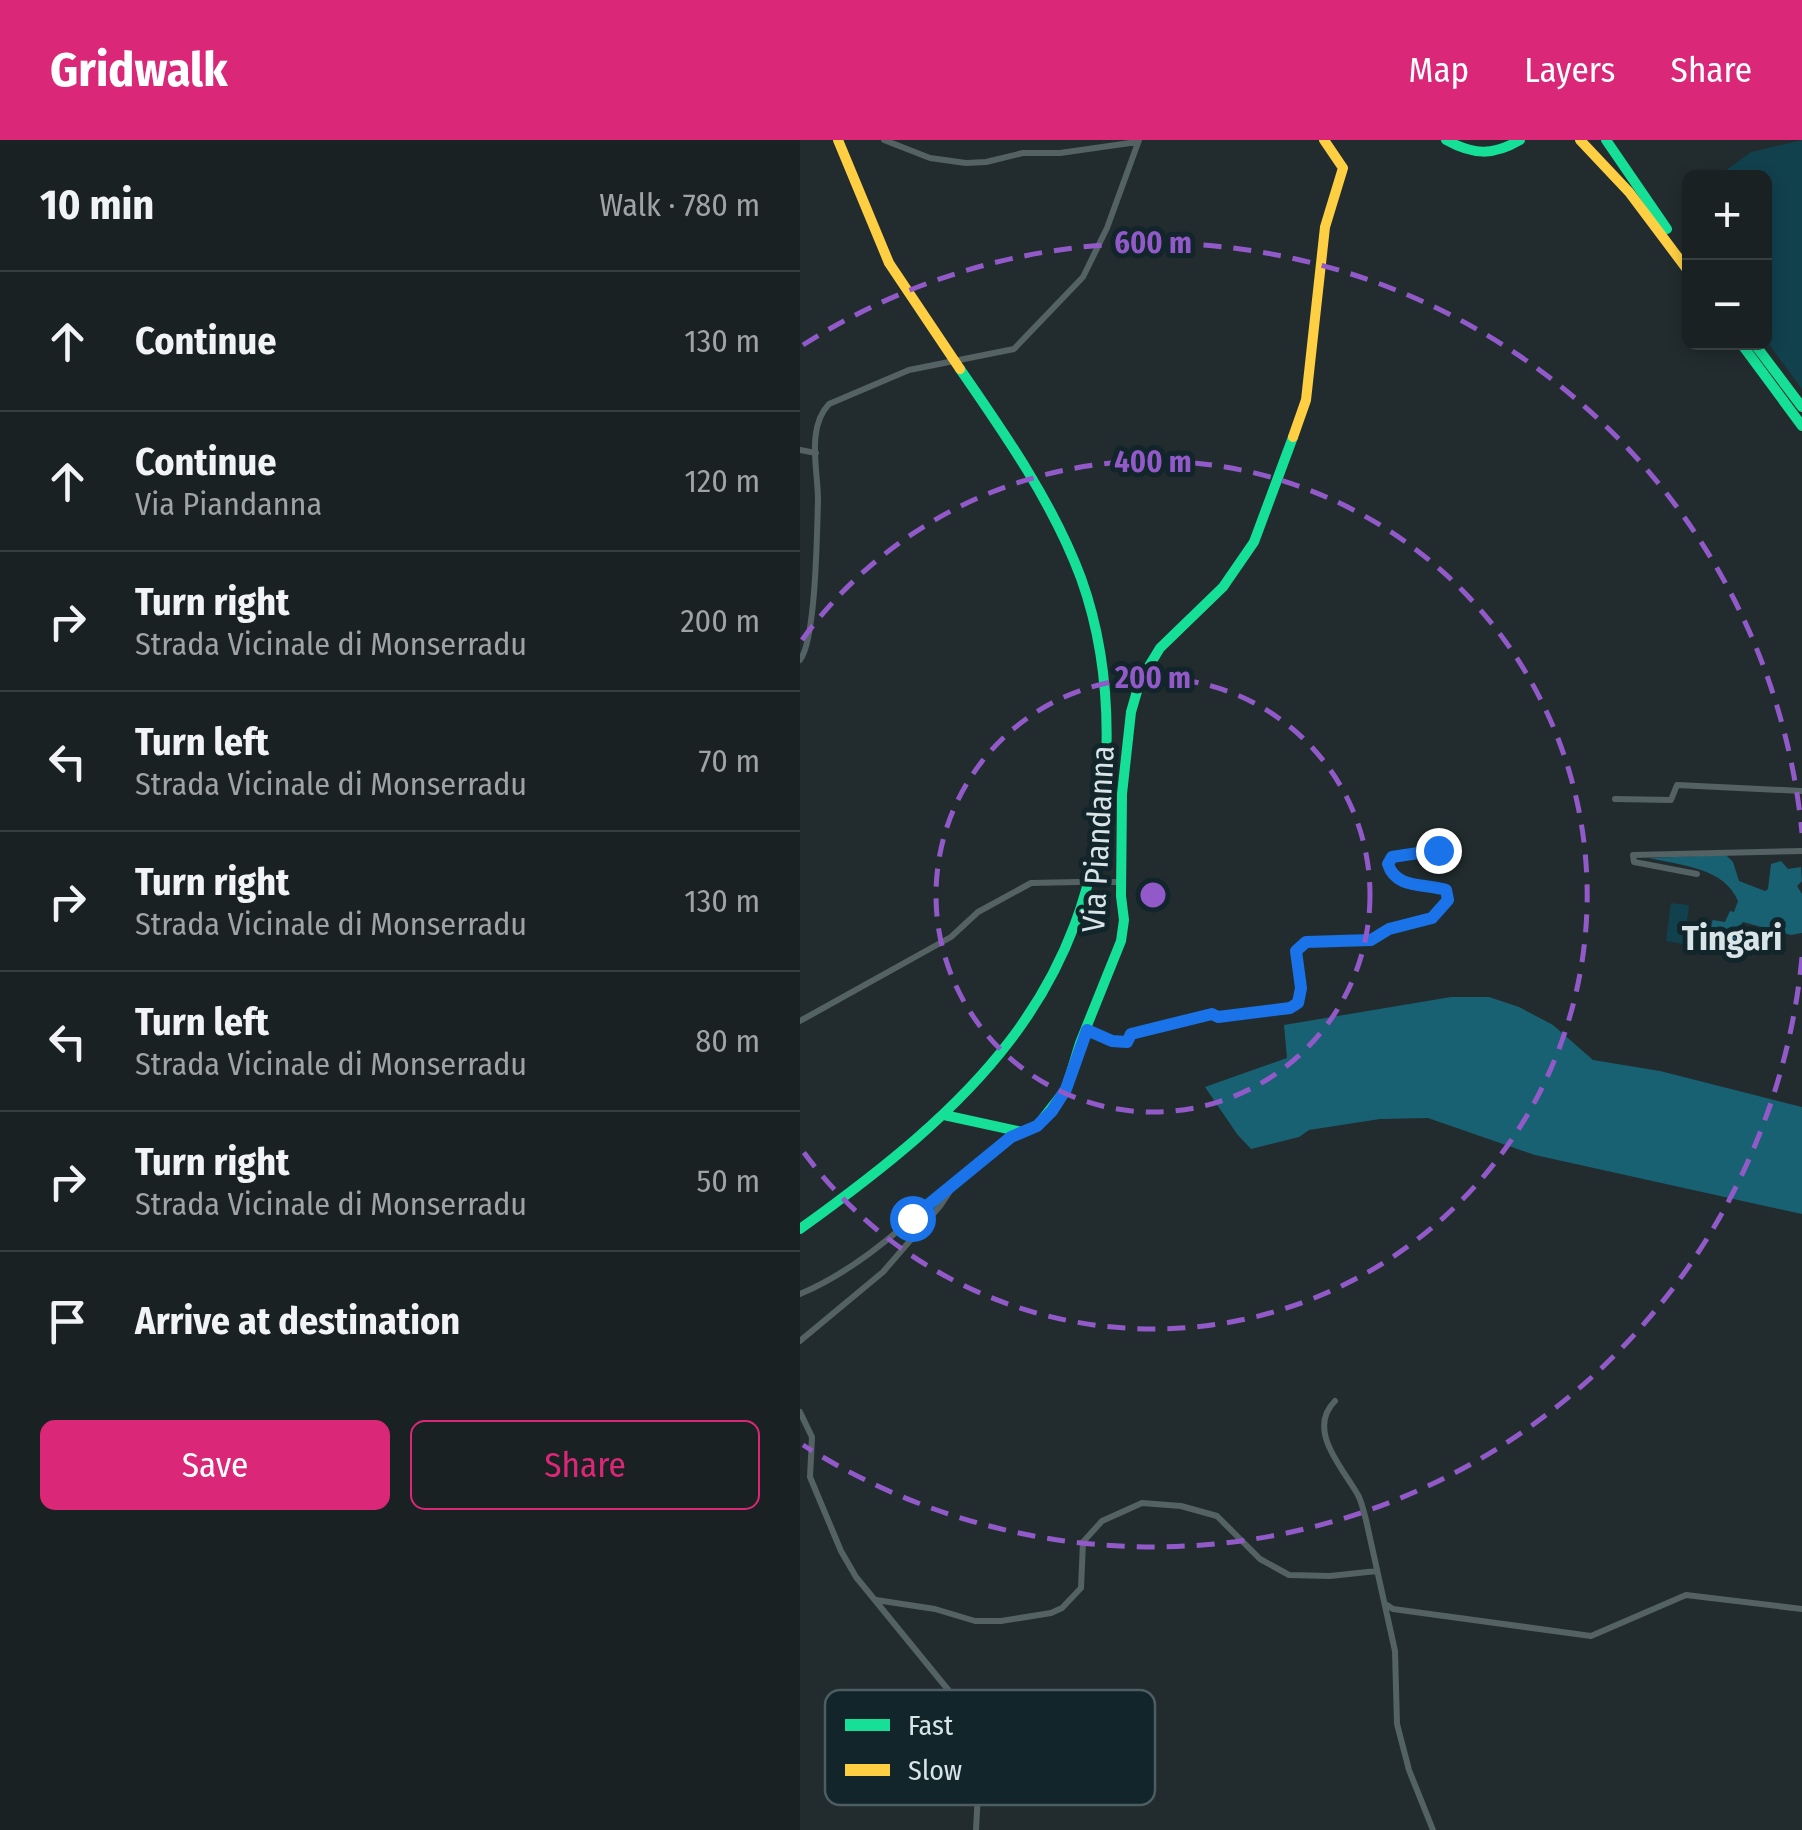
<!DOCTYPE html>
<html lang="en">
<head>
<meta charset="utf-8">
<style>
	:root { --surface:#1a2122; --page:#272e2f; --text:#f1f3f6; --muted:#9fa3a5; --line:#383e40; --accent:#db2777 }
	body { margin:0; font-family:"Fira Sans Condensed",sans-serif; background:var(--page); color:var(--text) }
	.controls { position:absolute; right:30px; top:30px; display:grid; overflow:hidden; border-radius:15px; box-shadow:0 5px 15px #0003 }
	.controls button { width:90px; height:90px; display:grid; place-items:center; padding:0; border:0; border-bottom:2px solid var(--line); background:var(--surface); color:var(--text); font:50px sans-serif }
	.stop { position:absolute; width:30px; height:30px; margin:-22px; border:8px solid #1a73e8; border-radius:50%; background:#fff }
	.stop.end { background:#1a73e8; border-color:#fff; box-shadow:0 2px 10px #0008 }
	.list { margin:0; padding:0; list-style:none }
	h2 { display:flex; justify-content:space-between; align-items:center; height:130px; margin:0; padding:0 40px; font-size:42px }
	h2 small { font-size:32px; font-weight:400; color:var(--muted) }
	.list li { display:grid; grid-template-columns:65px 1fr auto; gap:30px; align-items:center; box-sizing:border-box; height:140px; padding:0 40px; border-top:2px solid var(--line) }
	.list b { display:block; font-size:38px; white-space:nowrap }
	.list p { margin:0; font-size:32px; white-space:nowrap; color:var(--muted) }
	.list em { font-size:32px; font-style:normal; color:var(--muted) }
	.actions { display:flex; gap:20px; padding:30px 40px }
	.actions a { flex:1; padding:22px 0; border:2px solid var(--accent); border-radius:15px; text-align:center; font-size:35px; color:var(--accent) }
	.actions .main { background:var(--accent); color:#fff }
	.icon { flex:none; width:55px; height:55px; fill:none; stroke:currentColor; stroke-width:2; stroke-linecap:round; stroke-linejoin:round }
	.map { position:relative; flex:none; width:1002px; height:1690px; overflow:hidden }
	header { display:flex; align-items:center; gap:60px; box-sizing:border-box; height:140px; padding:0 50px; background:var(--accent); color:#fff }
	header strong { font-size:48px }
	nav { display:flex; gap:55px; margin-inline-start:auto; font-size:35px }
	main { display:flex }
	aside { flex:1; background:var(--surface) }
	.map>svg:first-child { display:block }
	.green { fill:#11414d }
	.forest { fill:#186173 }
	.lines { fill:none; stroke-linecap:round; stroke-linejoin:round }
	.street { stroke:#546263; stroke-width:6 }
	.fast { stroke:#16e098; stroke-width:10 }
	.slow { stroke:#ffcf43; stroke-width:10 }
	.route { stroke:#1a73e8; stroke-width:12 }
	.ring { fill:none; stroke:#925ac9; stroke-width:5; stroke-dasharray:18 12 }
	.labels { text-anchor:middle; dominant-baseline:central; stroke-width:10; stroke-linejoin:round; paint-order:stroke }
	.street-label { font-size:32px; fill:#d8e4e7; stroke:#12252a }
	.neighbourhood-label { font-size:35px; font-weight:bold; fill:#d8e4e7; stroke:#12252a }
	.key { fill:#12252a; stroke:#4d5e63; stroke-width:2.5 }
	.key-label { font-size:28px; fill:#d8e4e7 }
	.centre { fill:#925ac9; stroke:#12252a; stroke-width:5 }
	.ring-label { font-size:30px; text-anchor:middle; font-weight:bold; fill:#925ac9; stroke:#12252a; stroke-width:10; stroke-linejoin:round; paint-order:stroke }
</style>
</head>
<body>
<header>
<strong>Gridwalk</strong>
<nav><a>Map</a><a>Layers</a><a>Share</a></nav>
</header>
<main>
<aside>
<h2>10 min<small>Walk · 780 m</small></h2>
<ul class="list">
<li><svg class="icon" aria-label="ahead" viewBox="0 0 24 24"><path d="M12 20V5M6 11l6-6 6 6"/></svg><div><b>Continue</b></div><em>130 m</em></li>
<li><svg class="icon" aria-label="ahead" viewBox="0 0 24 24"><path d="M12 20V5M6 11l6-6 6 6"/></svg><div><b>Continue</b><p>Via Piandanna</p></div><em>120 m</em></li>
<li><svg class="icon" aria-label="right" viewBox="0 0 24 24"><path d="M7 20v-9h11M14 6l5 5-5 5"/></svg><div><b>Turn right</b><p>Strada Vicinale di Monserradu</p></div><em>200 m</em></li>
<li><svg class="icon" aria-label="left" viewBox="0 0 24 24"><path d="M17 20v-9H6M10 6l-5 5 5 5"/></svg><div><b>Turn left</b><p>Strada Vicinale di Monserradu</p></div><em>70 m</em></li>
<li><svg class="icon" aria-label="right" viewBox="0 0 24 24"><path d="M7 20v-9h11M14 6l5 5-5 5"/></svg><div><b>Turn right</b><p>Strada Vicinale di Monserradu</p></div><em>130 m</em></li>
<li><svg class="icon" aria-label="left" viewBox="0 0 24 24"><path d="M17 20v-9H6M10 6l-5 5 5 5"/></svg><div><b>Turn left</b><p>Strada Vicinale di Monserradu</p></div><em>80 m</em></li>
<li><svg class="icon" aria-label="right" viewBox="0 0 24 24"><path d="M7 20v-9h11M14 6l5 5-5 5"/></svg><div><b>Turn right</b><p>Strada Vicinale di Monserradu</p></div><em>50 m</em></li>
<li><svg class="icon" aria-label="arrive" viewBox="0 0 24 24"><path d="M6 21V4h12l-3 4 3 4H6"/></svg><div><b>Arrive at destination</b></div></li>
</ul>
<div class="actions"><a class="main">Save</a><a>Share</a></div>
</aside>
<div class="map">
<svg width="1002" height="1690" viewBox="0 0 1002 1690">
	<rect width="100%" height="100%" fill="#222c2e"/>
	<path class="green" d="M1002 0V249L965 199 964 38 917 37 951 12Z
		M871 763 889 765 884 804 866 801Z"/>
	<path class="forest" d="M926 715 933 722 939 741 965 751 968 749 971 724 981 721 988 729 1001 727 1002 741 997 746 1002 754V793L991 795 943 782 938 788V801L934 810 927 808 922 797 911 808 904 805 902 800 913 780 925 782 930 771 934 772 938 761C925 728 880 725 849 718Z
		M651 857H689L719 867 753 885 793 920 860 931 1002 967V1074L735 1015 628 978 580 979 509 990 499 997 451 1009 437 994 405 947 487 918 484 885Z"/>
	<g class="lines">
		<path class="street" d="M84 0 130 18 166 23 186 22 223 13H260L337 2
			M0 310 16 313
			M0 520C16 500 17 391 18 360 18 330 6 288 29 264L109 230 214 209 283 137 307 88 339 0
			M815 659 871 660 877 645 1002 651
			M897 734 834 722 833 715 1002 711
			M301 742H320
			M0 881 151 797 178 772 231 743 278 742
			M287 890 312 901 327 902 331 894 412 874 418 877 490 868 498 863 501 848 496 811 506 802 571 800 589 789 632 778 649 760 646 750C626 742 596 750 588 725L592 717 638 710
			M0 1154C60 1129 109 1081 158 1040 177 1024 197 1003 220 993
			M0 1201 83 1132 140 1066 152 1048
			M535 1261C505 1291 545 1330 559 1357 562 1364 564 1372 566 1380L595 1511 597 1584 609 1630 633 1690
			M0 1272 12 1297 10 1337 41 1411 56 1437 154 1557 178 1653 176 1690
			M76 1460 135 1469 175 1481H201L251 1473 262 1468 281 1448 283 1402 302 1381 342 1363 381 1366 417 1376 460 1419 489 1435 530 1436 577 1431
			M587 1465 593 1469 791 1496 886 1455 1002 1469"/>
		<path class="fast" d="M646 0C673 15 693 16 720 0
			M806 0 867 89
			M940 202 1002 286
			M953 202 1002 267
			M144 975 222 992 237 986 266 949 280 903 321 801 324 780 321 756 322 654 331 572 340 541 360 508 423 447 454 402 493 297
			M0 1089C168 968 290 858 305 639 310 571 304 502 281 438 253 363 205 294 160 229"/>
		<path class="slow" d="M38 0 89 123 160 229
			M780 0 829 52 889 132
			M493 297 506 260 525 87 543 28 524 0"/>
	</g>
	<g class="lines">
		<path class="route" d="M112 1078 211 997 237 986 252 971 266 949 287 890 312 901 327 902 331 894 412 874 418 877 490 868 498 863 501 848 496 811 506 802 571 800 589 789 632 778 648 760 646 750C626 743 596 750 588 724L592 717 638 710"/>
	</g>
	<g class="ring">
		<circle cx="353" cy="755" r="217"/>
		<path d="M2 500A434 434 0 1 1 2 1010"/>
		<path d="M1002 817A652 652 0 0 1 3 1305M3 205A652 652 0 0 1 1002 693"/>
	</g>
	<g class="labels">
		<g class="street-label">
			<text transform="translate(298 699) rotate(-87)">Via Piandanna</text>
		</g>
		<g class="neighbourhood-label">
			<text x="932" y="798">Tingari</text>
		</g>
	</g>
	<rect x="25" y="1550" width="330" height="115" rx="15" class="key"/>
	<rect x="45" y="1579" width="45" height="12" fill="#16e098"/>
	<rect x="45" y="1624" width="45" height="12" fill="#ffcf43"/>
	<g class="key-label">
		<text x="108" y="1595">Fast</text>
		<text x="108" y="1640">Slow</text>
	</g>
	<circle cx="353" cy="755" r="15" class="centre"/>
	<g class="ring-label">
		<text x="353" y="113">600 m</text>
		<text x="353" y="332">400 m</text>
		<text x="353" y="548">200 m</text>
	</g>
</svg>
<div class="controls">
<button>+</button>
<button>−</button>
</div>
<div class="stop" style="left:112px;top:1078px"></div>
<div class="stop end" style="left:638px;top:710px"></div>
</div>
</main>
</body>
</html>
